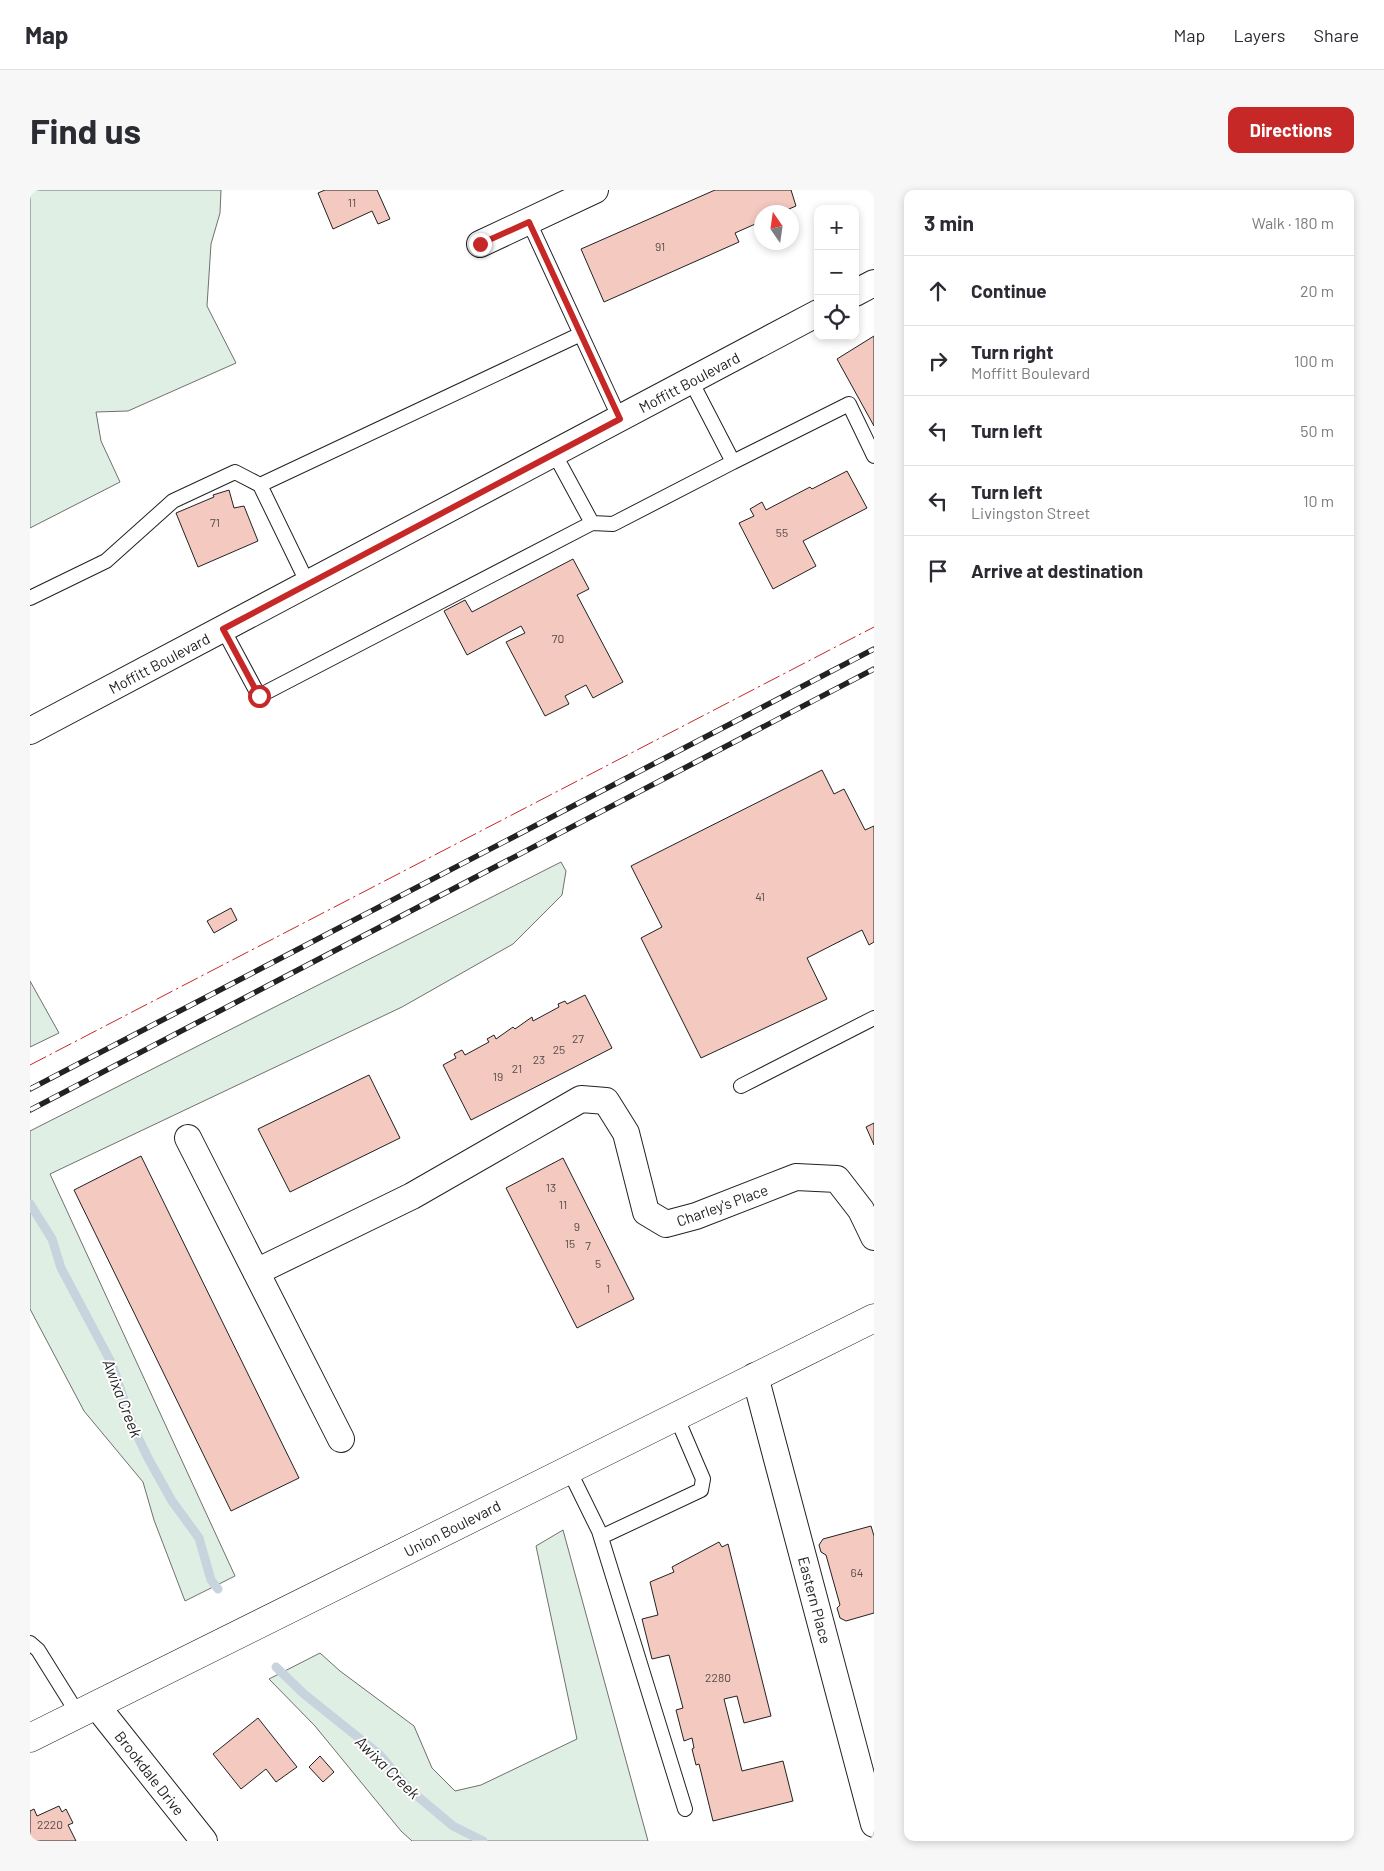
<!DOCTYPE html>
<html lang="en">
<head>
<meta charset="utf-8">
<style>
	:root { --surface:#fff; --page:#f7f7f7; --text:#2b2b33; --muted:#7c7c81; --line:#e1e1e2; --accent:#c62828 }
	body { margin:0; font-family:Barlow,sans-serif; background:var(--page); color:var(--text) }
	.controls { position:absolute; right:15px; top:15px; display:grid; overflow:hidden; border-radius:10px; box-shadow:0 2px 8px #0003 }
	.controls button { width:45px; height:45px; display:grid; place-items:center; padding:0; border:0; border-bottom:1px solid var(--line); background:var(--surface); color:var(--text); font:25px sans-serif }
	.compass { position:absolute; left:724px; top:15px; width:45px; height:45px; border-radius:50%; background:var(--surface); box-shadow:0 2px 8px #0003; rotate:347deg }
	.stop { position:absolute; width:15px; height:15px; margin:-11px; border:4px solid #c62828; border-radius:50%; background:#fff }
	.stop.end { background:#c62828; border-color:#fff; box-shadow:0 1px 5px #0008 }
	.list { margin:0; padding:0; list-style:none }
	h2 { display:flex; justify-content:space-between; align-items:center; height:65px; margin:0; padding:0 20px; font-size:21px }
	h2 small { font-size:16px; font-weight:400; color:var(--muted) }
	.list li { display:grid; grid-template-columns:32px 1fr auto; gap:15px; align-items:center; box-sizing:border-box; height:70px; padding:0 20px; border-top:1px solid var(--line) }
	.list b { display:block; font-size:19px; white-space:nowrap }
	.list p { margin:0; font-size:16px; white-space:nowrap; color:var(--muted) }
	.list em { font-size:16px; font-style:normal; color:var(--muted) }
	.icon { flex:none; width:28px; height:28px; fill:none; stroke:currentColor; stroke-width:2; stroke-linecap:round; stroke-linejoin:round }
	.map { position:relative; flex:none; width:844px; height:1651px; overflow:hidden; border-radius:10px }
	header { display:flex; align-items:center; gap:30px; box-sizing:border-box; height:70px; padding:0 25px; background:var(--surface); border-bottom:1px solid var(--line) }
	header strong { font-size:24px }
	nav { display:flex; gap:28px; margin-inline-start:auto; font-size:18px }
	.intro { display:flex; align-items:center; justify-content:space-between; box-sizing:border-box; height:120px; padding:0 30px }
	h1 { margin:0; font-size:35px }
	.button { padding:12px 22px; border-radius:10px; background:var(--accent); color:#fff; font-size:18px; font-weight:700 }
	main { display:flex; gap:30px; padding:0 30px }
	aside { flex:1; background:var(--surface); border-radius:10px; box-shadow:0 2px 8px #0003 }
	.map>svg:first-child { display:block }
	.green { fill:#e0efe3; stroke:#6f6f6f }
	.lines { fill:none; stroke-linecap:round; stroke-linejoin:round }
	.stream { stroke:#c7d3dd; stroke-width:9 }
	.building { fill:#f3c9c0; stroke:#222 }
	.lane-casing { stroke:#222; stroke-width:16 }
	.street-casing { stroke:#222; stroke-width:28 }
	.secondary-casing { stroke:#222; stroke-width:29 }
	.lane { stroke:#fff; stroke-width:14 }
	.street { stroke:#fff; stroke-width:26 }
	.secondary { stroke:#fff; stroke-width:28 }
	.rail-casing { stroke:#222; stroke-width:5.5 }
	.rail { stroke:#fff; stroke-width:4; stroke-dasharray:11; stroke-linecap:butt }
	.power { stroke:#c62828; stroke-width:1; stroke-dasharray:18 4 2.5 4; stroke-linecap:butt }
	.route { stroke:#c62828; stroke-width:6 }
	.labels { text-anchor:middle; dominant-baseline:central; stroke-width:4; stroke-linejoin:round; paint-order:stroke }
	.number-label { font-size:12px; fill:#564c4a }
	.street-label { font-size:15px; fill:#222; stroke:#fff }
	.water-label { font-size:16px; font-style:italic; fill:#222; stroke:#fff }
</style>
</head>
<body>
<header>
<strong>Map</strong>
<nav><a>Map</a><a>Layers</a><a>Share</a></nav>
</header>
<div class="intro"><h1>Find us</h1><a class="button">Directions</a></div>
<main>
<div class="map">
<svg width="844" height="1651" viewBox="0 0 844 1651">
	<rect width="100%" height="100%" fill="#fff"/>
	<path class="green" d="M0 0H191L190 23 181 54 177 116 206 173 98 221 66 222 71 251 90 292 0 338Z
		M531 672 536 681 532 705 483 754 372 817 20 984 205 1386 155 1411 124 1330 113 1292 54 1221 0 1119V941Z
		M0 791 29 843 0 857Z
		M533 1340 618 1651H382L371 1641 285 1536 239 1489 290 1463 310 1481 384 1536 402 1578 425 1601 451 1595 547 1549 506 1356Z"/>
	<g class="lines">
		<path class="stream" d="M0 1014 22 1049 31 1078 82 1174 103 1237 118 1268 142 1311 169 1348 181 1390 188 1399
			M246 1477 274 1504 349 1564 380 1600 423 1636 453 1651"/>
	</g>
	<path class="building" d="M295 0H347L360 29 348 34 342 21 303 39 288 3Z
		M685 0H761L766 16 752 22H732V31L705 43 709 52 574 112 551 59Z
		M844 146V236L807 169Z
		M817 281 837 318 773 351 786 376 743 399 709 333 724 326 720 319 732 312 736 320 780 297 782 299Z
		M199 300 204 318 214 316 228 351 168 377 146 323 184 307 183 305Z
		M543 369 559 399 547 405 593 492 563 508 556 495 535 506 539 514 515 526 476 452 495 443 491 436 437 465 414 421 435 410 442 422Z
		M792 580 804 604 814 599 835 640 844 636V752L839 755 832 740 777 768 797 809 671 868 611 748 632 737 601 676Z
		M201 718 207 730 184 743 177 731Z
		M555 805 582 858 441 930 413 875 426 868 424 864 432 860 435 865 459 852 457 849 464 845 466 849 483 837 485 839 502 827 503 831 529 817 528 814 535 811 537 814Z
		M339 885 370 948 260 1002 228 939Z
		M844 933V955L836 937Z
		M111 966 269 1288 201 1321 44 1000Z
		M533 968 604 1109 547 1138 476 998Z
		M841 1336 844 1346V1423L816 1431 810 1428 807 1418 810 1415 796 1365 791 1362 789 1355 793 1349Z
		M689 1352 692 1357 698 1354 741 1526 714 1533 707 1506 694 1509 712 1581 753 1571 763 1611 683 1631 669 1574 666 1575 662 1559 664 1558 662 1548 654 1551 646 1520 653 1518 639 1465 622 1469 612 1429 628 1425 620 1392 644 1382 642 1377Z
		M228 1528 267 1577 246 1592 236 1579 211 1599 183 1564Z
		M290 1566 304 1582 293 1592 279 1577Z
		M29 1616 32 1622 36 1619 43 1633 38 1635 46 1651H0V1621L4 1619 7 1626Z"/>
	<g class="lines">
		<defs>
			<path id="lane" d="M499 32 590 229
				M524 263 562 333 583 334 703 272 661 191
				M703 272 819 214 844 266
				M230 295 551 144
				M0 408 76 371 143 311 205 282 230 295 278 394
				M193 439 229 506 562 333
				M711 896 844 828
				M539 1280 569 1341 655 1619
				M571 1347 671 1300 673 1289 646 1226
				M0 1453 8 1460 48 1524"/>
			<path id="street" d="M450 54 565 0
				M825 103 844 93
				M0 541 788 123
				M158 948 311 1249
				M226 1082 382 1006 551 909 576 911 596 943 616 1022 636 1034 666 1026 766 987 807 989 831 1020 844 1047
				M725 1186 844 1634
				M66 1515 174 1651"/>
			<path id="secondary" d="M0 1548 844 1128"/>
		</defs>
		<use href="#lane" class="lane-casing"/>
		<use href="#street" class="street-casing"/>
		<use href="#secondary" class="secondary-casing"/>
		<use href="#lane" class="lane"/>
		<use href="#street" class="street"/>
		<use href="#secondary" class="secondary"/>
		<defs>
			<path id="rail" d="M0 899 844 459
				M0 920 844 479"/>
		</defs>
		<use href="#rail" class="rail-casing"/>
		<use href="#rail" class="rail"/>
		<path class="power" d="M0 875 844 437"/>
	</g>
	<g class="lines">
		<path class="route" d="M229 506 193 439 590 229 499 32 450 54"/>
	</g>
	<g class="labels">
		<g class="number-label">
			<text x="322" y="12">11</text>
			<text x="630" y="56">91</text>
			<text x="185" y="332">71</text>
			<text x="752" y="342">55</text>
			<text x="528" y="448">70</text>
			<text x="730" y="706">41</text>
			<text x="548" y="848">27</text>
			<text x="529" y="859">25</text>
			<text x="509" y="869">23</text>
			<text x="487" y="878">21</text>
			<text x="468" y="886">19</text>
			<text x="521" y="997">13</text>
			<text x="533" y="1014">11</text>
			<text x="547" y="1036">9</text>
			<text x="540" y="1053">15</text>
			<text x="558" y="1055">7</text>
			<text x="568" y="1073">5</text>
			<text x="578" y="1098">1</text>
			<text x="827" y="1382">64</text>
			<text x="688" y="1487">2280</text>
			<text x="20" y="1634">2220</text>
		</g>
		<g class="street-label">
			<text transform="translate(659 192) rotate(-28)">Moffitt Boulevard</text>
			<text transform="translate(129 473) rotate(-28)">Moffitt Boulevard</text>
			<text transform="translate(692 1015) rotate(-20)">Charley's Place</text>
			<text transform="translate(422 1338) rotate(-27)">Union Boulevard</text>
			<text transform="translate(785 1410) rotate(75)">Eastern Place</text>
			<text transform="translate(120 1583) rotate(52)">Brookdale Drive</text>
		</g>
		<g class="water-label">
			<text transform="translate(93 1208) rotate(69)">Awixa Creek</text>
			<text transform="translate(358 1577) rotate(44)">Awixa Creek</text>
		</g>
	</g>
</svg>
<div class="controls">
<button>+</button>
<button>−</button>
<button><svg class="icon" aria-label="locate" viewBox="0 0 24 24"><circle cx="12" cy="12" r="6"/><path d="M12 2v4M12 18v4M2 12h4M18 12h4"/></svg></button>
</div>
<svg class="compass" viewBox="-18 -18 36 36"><path d="M0-13l5 13h-10z" fill="#e53935"/><path d="M0 13l5-13h-10z" fill="#7c7c81"/></svg>
<div class="stop" style="left:229px;top:506px"></div>
<div class="stop end" style="left:450px;top:54px"></div>
</div>
<aside>
<h2>3 min<small>Walk · 180 m</small></h2>
<ul class="list">
<li><svg class="icon" aria-label="ahead" viewBox="0 0 24 24"><path d="M12 20V5M6 11l6-6 6 6"/></svg><div><b>Continue</b></div><em>20 m</em></li>
<li><svg class="icon" aria-label="right" viewBox="0 0 24 24"><path d="M7 20v-9h11M14 6l5 5-5 5"/></svg><div><b>Turn right</b><p>Moffitt Boulevard</p></div><em>100 m</em></li>
<li><svg class="icon" aria-label="left" viewBox="0 0 24 24"><path d="M17 20v-9H6M10 6l-5 5 5 5"/></svg><div><b>Turn left</b></div><em>50 m</em></li>
<li><svg class="icon" aria-label="left" viewBox="0 0 24 24"><path d="M17 20v-9H6M10 6l-5 5 5 5"/></svg><div><b>Turn left</b><p>Livingston Street</p></div><em>10 m</em></li>
<li><svg class="icon" aria-label="arrive" viewBox="0 0 24 24"><path d="M6 21V4h12l-3 4 3 4H6"/></svg><div><b>Arrive at destination</b></div></li>
</ul>
</aside>
</main>
</body>
</html>
